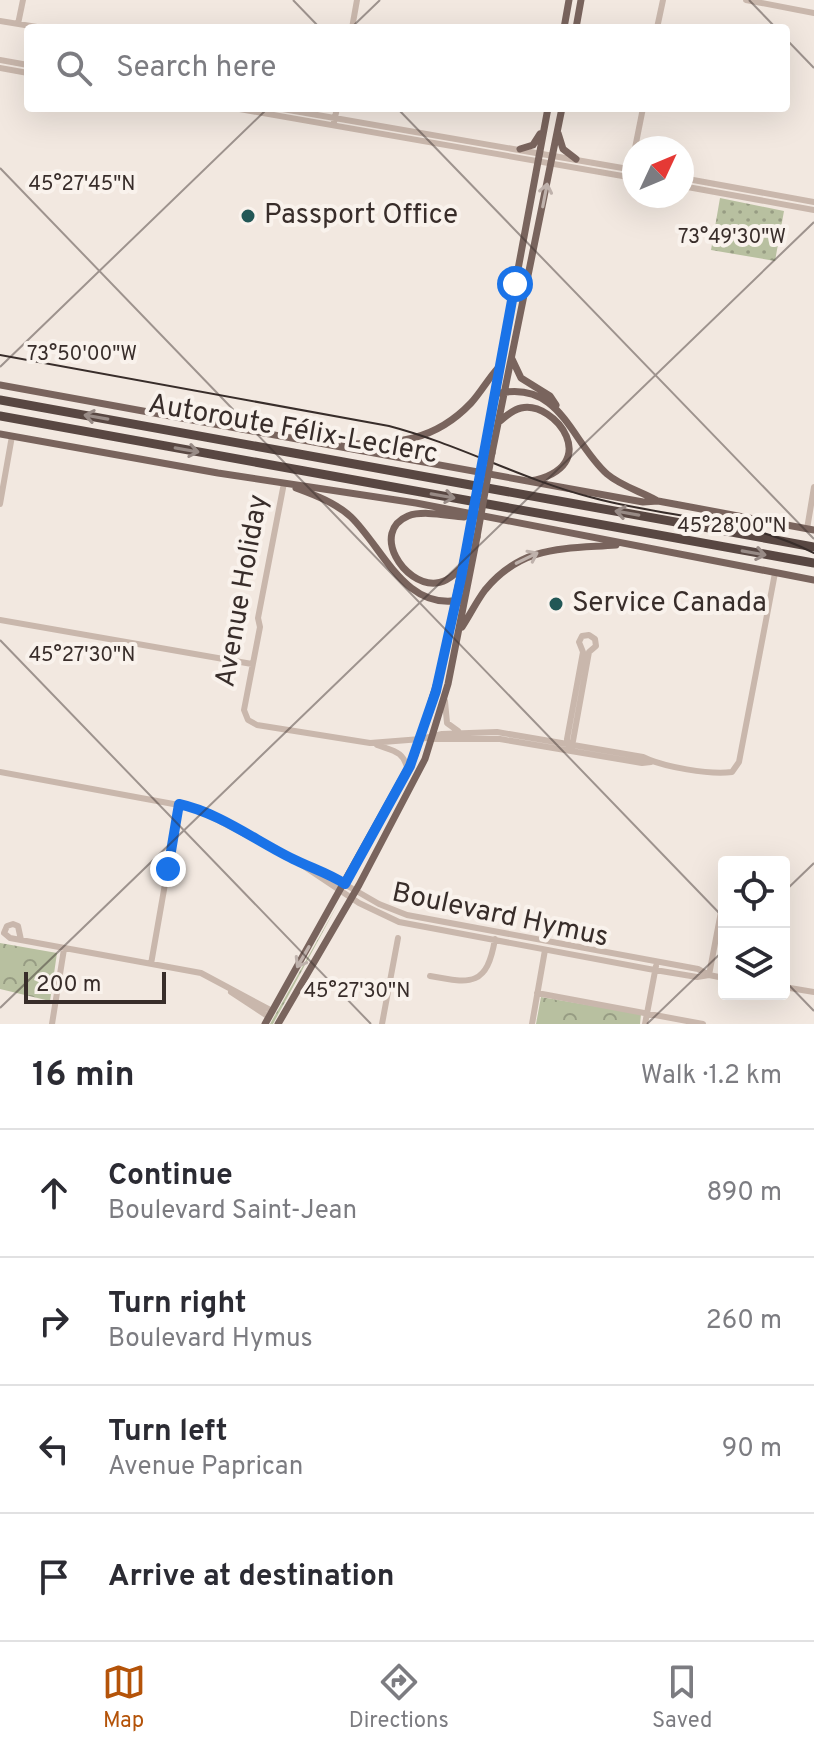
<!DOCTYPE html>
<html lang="en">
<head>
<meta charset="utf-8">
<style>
	:root { --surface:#fff; --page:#f2f2f3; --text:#2b2b33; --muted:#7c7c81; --line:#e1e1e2; --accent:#b45309 }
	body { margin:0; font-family:Overpass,sans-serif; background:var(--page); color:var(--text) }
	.controls { position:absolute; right:24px; bottom:24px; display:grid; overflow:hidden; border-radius:8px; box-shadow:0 8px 32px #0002 }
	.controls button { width:72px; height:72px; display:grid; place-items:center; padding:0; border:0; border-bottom:2px solid var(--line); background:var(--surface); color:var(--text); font:40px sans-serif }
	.compass { position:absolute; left:622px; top:136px; width:72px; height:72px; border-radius:50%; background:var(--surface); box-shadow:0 8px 32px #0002; rotate:46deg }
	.scale { position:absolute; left:24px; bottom:20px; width:142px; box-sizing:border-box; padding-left:8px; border:4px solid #382d2a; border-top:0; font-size:22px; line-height:28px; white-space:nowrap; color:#382d2a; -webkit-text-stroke:6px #f9f2ec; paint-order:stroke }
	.stop { position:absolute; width:24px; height:24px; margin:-18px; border:6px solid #1a73e8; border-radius:50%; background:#fff }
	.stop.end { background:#1a73e8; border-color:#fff; box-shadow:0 2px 8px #0008 }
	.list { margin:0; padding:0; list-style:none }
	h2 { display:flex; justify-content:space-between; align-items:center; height:104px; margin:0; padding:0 32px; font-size:34px }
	h2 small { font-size:26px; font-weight:400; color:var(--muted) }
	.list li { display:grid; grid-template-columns:52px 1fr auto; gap:24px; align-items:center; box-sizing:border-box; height:128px; padding:0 32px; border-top:2px solid var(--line) }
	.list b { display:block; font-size:30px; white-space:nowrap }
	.list p { margin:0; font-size:26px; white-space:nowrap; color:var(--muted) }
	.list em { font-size:26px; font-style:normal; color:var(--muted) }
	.icon { flex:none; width:44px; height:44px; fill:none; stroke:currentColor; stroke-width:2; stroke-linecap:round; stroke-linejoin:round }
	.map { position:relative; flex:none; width:814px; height:1024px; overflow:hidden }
	.search { position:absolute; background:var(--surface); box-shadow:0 8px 32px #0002; left:24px; right:24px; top:24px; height:88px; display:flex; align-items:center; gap:20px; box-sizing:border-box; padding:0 28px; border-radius:8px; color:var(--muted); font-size:30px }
	.sheet { height:616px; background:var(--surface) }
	nav { display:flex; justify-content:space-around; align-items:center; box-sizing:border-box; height:112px; border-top:2px solid var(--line); background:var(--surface); font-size:22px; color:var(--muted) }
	nav a { display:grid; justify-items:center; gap:4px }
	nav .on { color:var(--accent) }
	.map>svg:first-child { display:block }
	.grass { fill:url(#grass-dots) }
	.forest { fill:url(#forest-crowns) }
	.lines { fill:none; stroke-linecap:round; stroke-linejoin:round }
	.minor { stroke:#c9b7ac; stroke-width:6 }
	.major { stroke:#79645d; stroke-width:7 }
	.highway { stroke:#584742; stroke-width:9 }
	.tram { stroke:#382d2a; stroke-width:2 }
	.major-bridge { stroke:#79645d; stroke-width:7 }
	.oneway { stroke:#bfb2ac }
	.oneway2 { stroke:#988b86 }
	.route { stroke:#1a73e8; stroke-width:10 }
	.ticks { fill:none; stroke:#382d2a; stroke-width:2; stroke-opacity:0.45 }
	.poi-dot { fill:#225756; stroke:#f9f2ec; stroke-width:3 }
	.labels { text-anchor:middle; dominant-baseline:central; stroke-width:8; stroke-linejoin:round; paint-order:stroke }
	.poi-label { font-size:28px; fill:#382d2a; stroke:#f9f2ec; text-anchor:start }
	.street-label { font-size:28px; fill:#382d2a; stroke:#f9f2ec }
	.ticks-label { font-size:20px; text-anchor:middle; fill:#382d2a; stroke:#f9f2ec; stroke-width:8; stroke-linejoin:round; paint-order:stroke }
</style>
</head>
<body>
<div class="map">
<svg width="814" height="1024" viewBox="0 0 814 1024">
	<defs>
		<pattern id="grass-dots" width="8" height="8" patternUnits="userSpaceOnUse" patternTransform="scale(2)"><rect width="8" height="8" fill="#b8c0a0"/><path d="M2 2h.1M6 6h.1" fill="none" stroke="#979c83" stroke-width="1.8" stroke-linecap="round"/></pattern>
		<pattern id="forest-crowns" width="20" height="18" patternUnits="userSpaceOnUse" patternTransform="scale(2)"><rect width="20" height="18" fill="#b8c0a0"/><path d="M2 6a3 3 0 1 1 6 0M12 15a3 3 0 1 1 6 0" fill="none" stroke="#979c83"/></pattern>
	</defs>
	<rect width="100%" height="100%" fill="#f2e8e0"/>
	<path class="grass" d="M720 198 784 211 775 261 711 250Z
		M339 902 273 1024H270Z"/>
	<path class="forest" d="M0 943 57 953 50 1001 0 989Z
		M541 997 641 1014 640 1024H536Z"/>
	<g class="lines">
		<path class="minor" d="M746 0 814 13
			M0 21 43 28
			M18 24 23 0
			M70 28H71
			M352 28 357 0
			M657 28 663 0
			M0 60 28 65
			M0 68 28 73
			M234 108 634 178
			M277 108 634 170
			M334 122 337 108
			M635 148 643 108
			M631 169 634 153
			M682 178 814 202
			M682 186 814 210
			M284 483 258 618 260 627 244 710 248 720 257 725 370 743 421 739 442 734 497 732 643 757C663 767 710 775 732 772L739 762 775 573
			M0 504 12 436
			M807 529 814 487
			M0 620 252 664
			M589 635 595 639 596 646 589 652 573 741 568 750 567 739 583 652 579 642 582 636Z
			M445 701 447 723 458 731
			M429 739H500L642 763 651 762
			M377 745C394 751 404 751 408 771
			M0 772 195 808 296 861 320 870 379 904 407 915 698 969 709 975 724 978
			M302 865 359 903 399 922 649 969 697 977 709 975
			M21 940 18 926 13 924 7 926 4 933 10 938 201 973 272 1011
			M151 964 179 804
			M709 975 724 896
			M430 976C472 984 487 986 495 939
			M784 987 814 992
			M231 992 269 1017
			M537 993 703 1024
			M52 1024 64 949
			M382 1024 398 938
			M532 1024 545 950
			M645 1024 656 966"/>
		<path class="major" d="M564 28 569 0
			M576 28 581 0
			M558 133 563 149 576 159
			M520 149 533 145 540 134
			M512 359 521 378 550 396 556 405
			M0 385 643 502 658 501 814 530
			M500 393C561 381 571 442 607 474 621 486 640 491 656 500
			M500 421C506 416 512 410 521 408 555 400 605 467 530 481
			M0 434 218 473 416 503 814 580
			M344 444C395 443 433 443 471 403 481 392 488 379 498 368
			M484 452 548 108
			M492 453 562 108
			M296 488C315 495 336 503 351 517 383 548 405 611 460 600
			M462 567C455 574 447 582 436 583 404 586 370 532 408 516 424 510 448 516 464 517
			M462 627C470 615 476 602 485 590 522 545 563 549 616 545
			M265 1024 415 755 442 666 469 532
			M278 1024 359 885 425 759 448 684 477 537"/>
		<path class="highway" d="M0 400 814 547
			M0 416 814 563"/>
		<path class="tram" d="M0 355 389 426C458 444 521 479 590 497 665 518 744 517 814 553"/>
		<path class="major-bridge" d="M469 532 484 452
			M477 537 492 453"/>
	</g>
	<defs><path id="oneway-shaft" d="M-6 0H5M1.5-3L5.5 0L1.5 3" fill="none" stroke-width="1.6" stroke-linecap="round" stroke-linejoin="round" transform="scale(2)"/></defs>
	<g class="oneway">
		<use href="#oneway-shaft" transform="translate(545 195) rotate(-79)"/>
		<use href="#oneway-shaft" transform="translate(527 558) rotate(-26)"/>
		<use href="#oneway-shaft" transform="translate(303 957) rotate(120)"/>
	</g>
	<g class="oneway2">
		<use href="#oneway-shaft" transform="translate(96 417) rotate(-170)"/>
		<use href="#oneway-shaft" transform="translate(187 450) rotate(10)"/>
		<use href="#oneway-shaft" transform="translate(443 496) rotate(10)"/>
		<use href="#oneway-shaft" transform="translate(627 513) rotate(-170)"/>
		<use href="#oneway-shaft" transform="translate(754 553) rotate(10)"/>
	</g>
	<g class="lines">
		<path class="route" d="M168 869 179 804C220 813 256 841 293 859 311 868 328 873 345 884L410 766 436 691 461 578 515 284"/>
	</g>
	<path class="ticks" d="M293 0 320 28M749 0 776 28M351 28 380 0M786 39 814 68M397 108 814 539M0 168 724 918M0 367 268 108M0 640 371 1024M784 892 814 863M784 980 814 1011M0 1008 814 222M647 1024 724 950"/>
	<g class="poi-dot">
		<circle cx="248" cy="216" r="8"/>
		<circle cx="556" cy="604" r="8"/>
	</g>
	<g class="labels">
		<g class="poi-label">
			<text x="264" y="216">Passport Office</text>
			<text x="572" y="604">Service Canada</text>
		</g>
		<g class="street-label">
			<text transform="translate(293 430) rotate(10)">Autoroute Félix-Leclerc</text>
			<text transform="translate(243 591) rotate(-80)">Avenue Holiday</text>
			<text transform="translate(500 916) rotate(12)">Boulevard Hymus</text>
		</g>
	</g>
	<g class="ticks-label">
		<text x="82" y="190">45°27'45"N</text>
		<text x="732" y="243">73°49'30"W</text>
		<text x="82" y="360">73°50'00"W</text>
		<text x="732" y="532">45°28'00"N</text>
		<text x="82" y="661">45°27'30"N</text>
		<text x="357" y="997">45°27'30"N</text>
	</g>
</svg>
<div class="controls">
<button><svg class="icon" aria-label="locate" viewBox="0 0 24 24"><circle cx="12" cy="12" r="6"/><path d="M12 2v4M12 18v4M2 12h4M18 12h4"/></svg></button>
<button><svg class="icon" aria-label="layers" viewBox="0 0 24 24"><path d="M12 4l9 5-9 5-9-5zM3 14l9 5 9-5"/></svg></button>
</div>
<svg class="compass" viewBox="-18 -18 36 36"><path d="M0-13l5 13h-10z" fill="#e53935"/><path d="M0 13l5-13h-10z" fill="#7c7c81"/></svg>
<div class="scale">200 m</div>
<div class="stop" style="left:515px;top:284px"></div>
<div class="stop end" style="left:168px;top:869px"></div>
<div class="search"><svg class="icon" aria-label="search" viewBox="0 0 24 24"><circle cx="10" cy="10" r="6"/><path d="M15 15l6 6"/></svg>Search here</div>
</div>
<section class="sheet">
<h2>16 min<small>Walk · 1.2 km</small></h2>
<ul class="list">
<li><svg class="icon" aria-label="ahead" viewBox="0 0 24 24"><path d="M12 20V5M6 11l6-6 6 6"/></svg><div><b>Continue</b><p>Boulevard Saint-Jean</p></div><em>890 m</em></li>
<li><svg class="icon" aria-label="right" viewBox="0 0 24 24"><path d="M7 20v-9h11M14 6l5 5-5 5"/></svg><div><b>Turn right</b><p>Boulevard Hymus</p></div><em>260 m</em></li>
<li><svg class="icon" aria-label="left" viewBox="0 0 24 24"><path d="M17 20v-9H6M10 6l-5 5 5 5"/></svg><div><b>Turn left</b><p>Avenue Paprican</p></div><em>90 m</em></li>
<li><svg class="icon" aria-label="arrive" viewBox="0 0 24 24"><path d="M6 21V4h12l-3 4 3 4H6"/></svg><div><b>Arrive at destination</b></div></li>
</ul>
</section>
<nav>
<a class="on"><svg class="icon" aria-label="map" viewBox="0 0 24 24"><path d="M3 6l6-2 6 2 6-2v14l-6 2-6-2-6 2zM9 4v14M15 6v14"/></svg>Map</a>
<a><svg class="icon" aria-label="directions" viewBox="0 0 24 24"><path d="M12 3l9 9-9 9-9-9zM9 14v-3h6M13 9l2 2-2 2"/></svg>Directions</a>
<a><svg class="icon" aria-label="saved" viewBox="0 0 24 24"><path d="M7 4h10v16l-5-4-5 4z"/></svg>Saved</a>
</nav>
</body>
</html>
